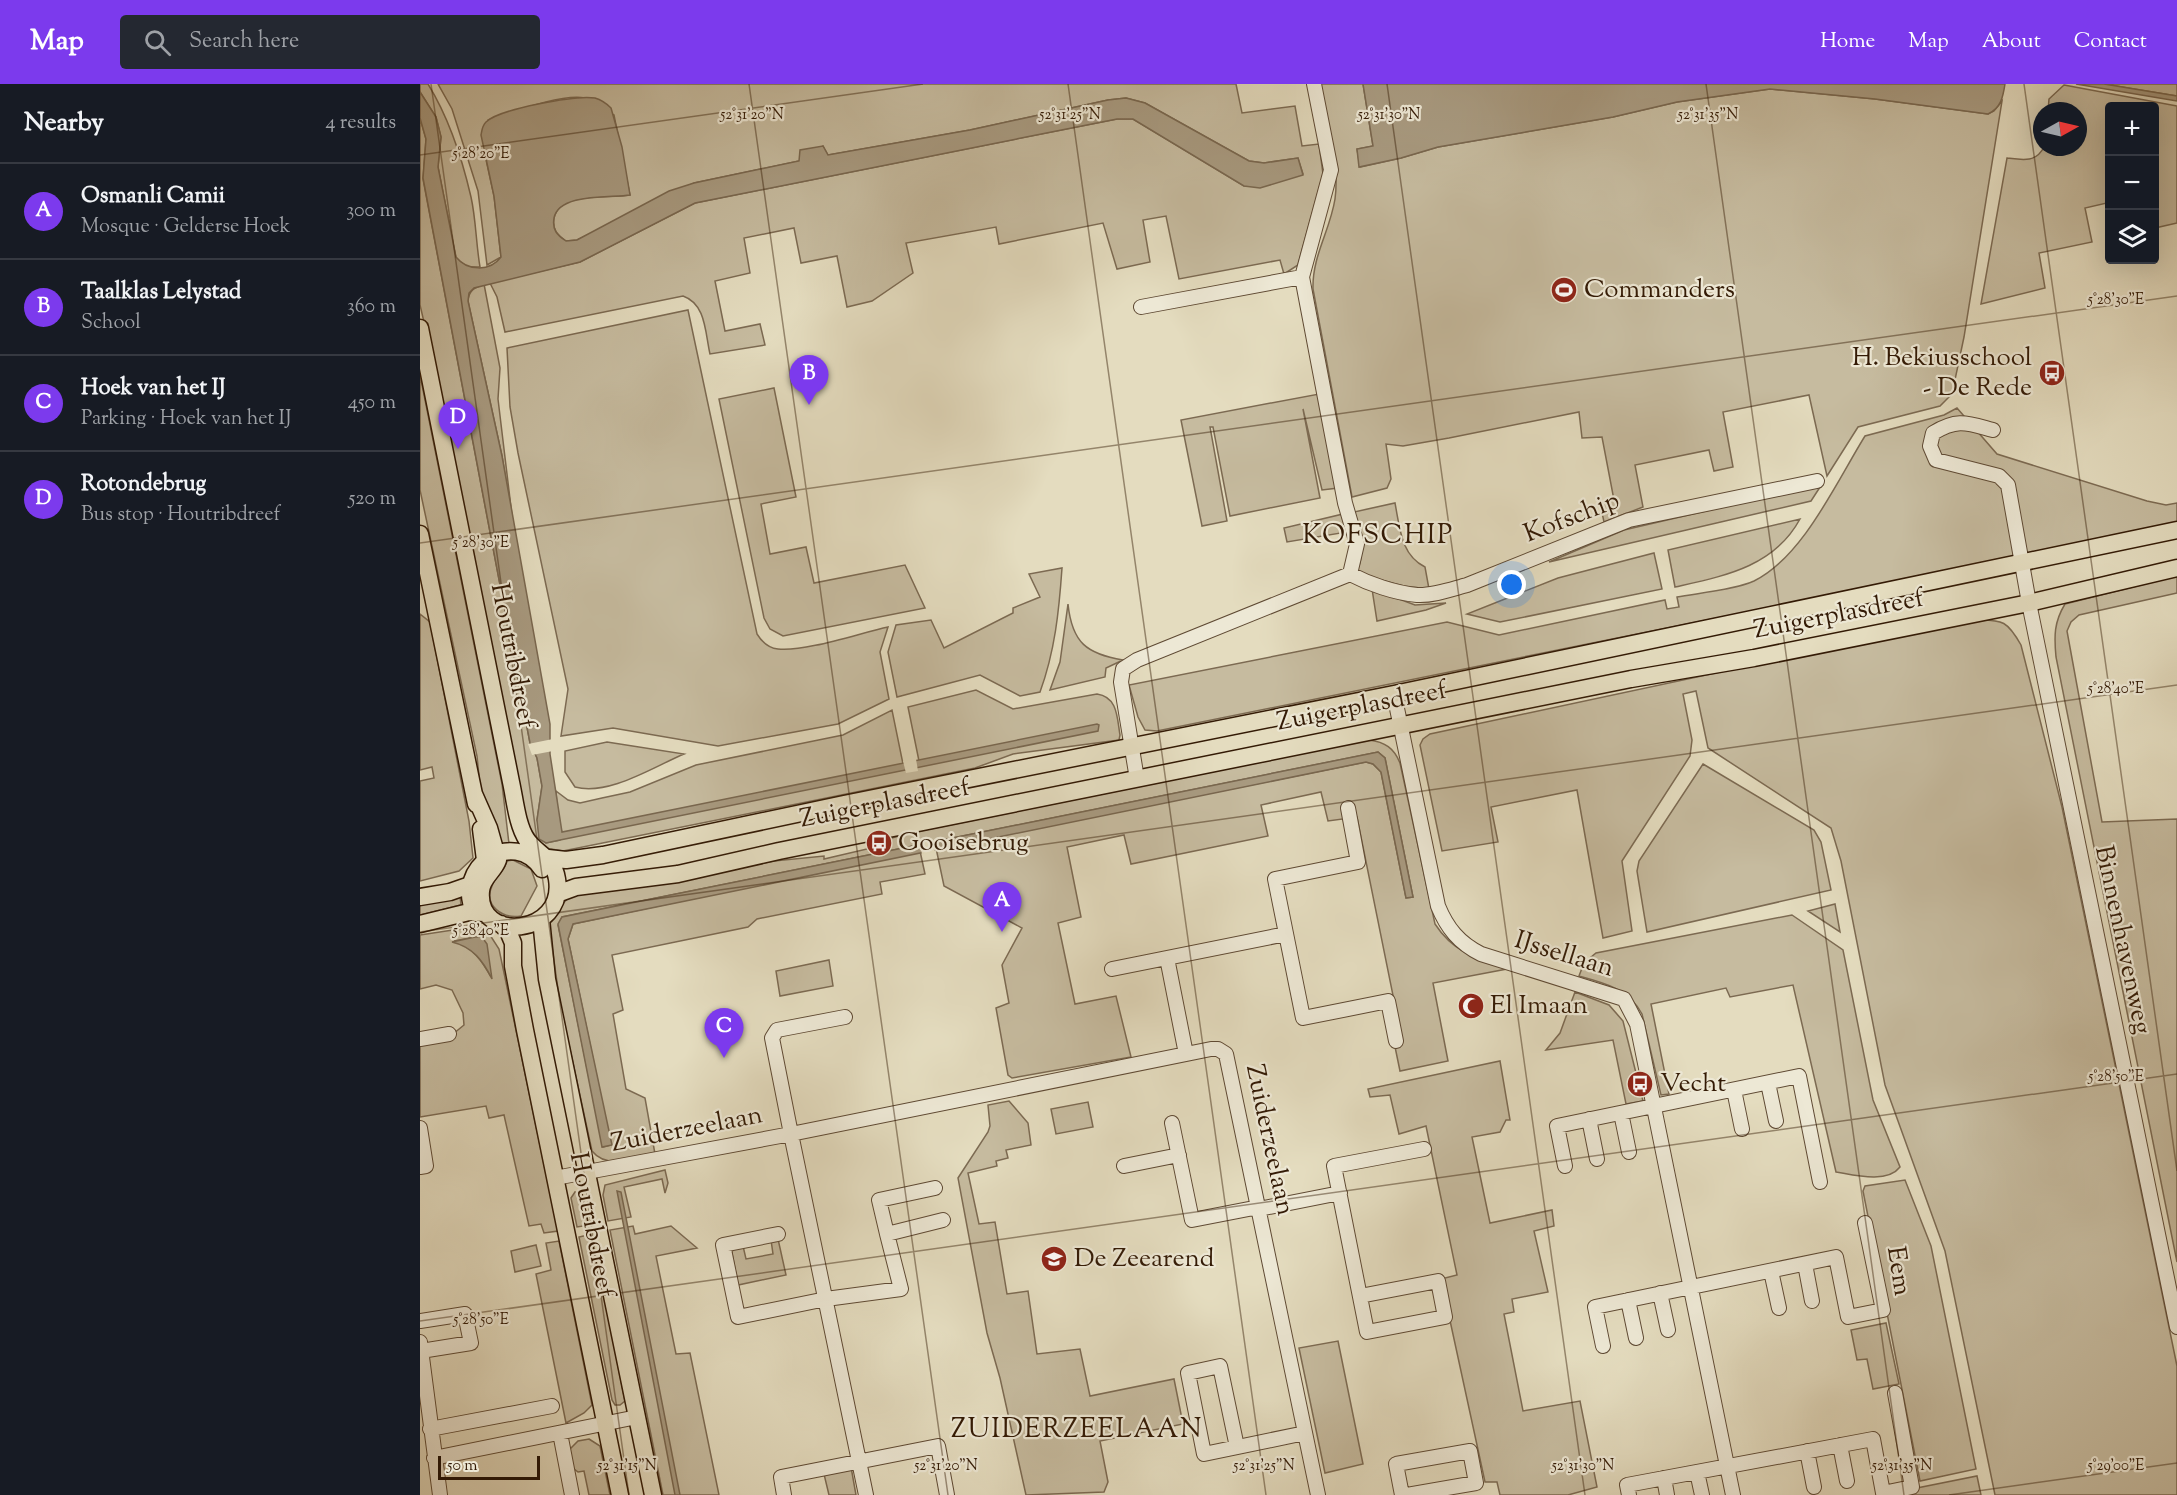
<!DOCTYPE html>
<html lang="en">
<head>
<meta charset="utf-8">
<style>
	:root { --surface:#171b24; --page:#242831; --text:#f1f3f6; --muted:#9ea1a6; --line:#363941; --accent:#7c3aed }
	body { margin:0; font-family:"Sorts Mill Goudy",serif; background:var(--page); color:var(--text) }
	.controls { position:absolute; right:18px; top:18px; display:grid; overflow:hidden; border-radius:6px; box-shadow:0 6px 24px #0002 }
	.controls button { width:54px; height:54px; display:grid; place-items:center; padding:0; border:0; border-bottom:2px solid var(--line); background:var(--surface); color:var(--text); font:30px sans-serif }
	.compass { position:absolute; left:1613px; top:18px; width:54px; height:54px; border-radius:50%; background:var(--surface); box-shadow:0 6px 24px #0002; rotate:82deg }
	.scale { position:absolute; left:18px; bottom:15px; width:102px; box-sizing:border-box; padding-left:6px; border:3px solid #331a05; border-top:0; font-size:16px; line-height:21px; white-space:nowrap; color:#331a05; -webkit-text-stroke:4px #ede8d5; paint-order:stroke }
	.you { position:absolute; left:1092px; top:501px; width:21px; height:21px; margin:-15px; border:4px solid #fff; border-radius:50%; background:#1a73e8; box-shadow:0 0 0 9px #1a73e833 }
	.badge { display:grid; place-items:center; width:39px; height:39px; border-radius:50%; background:var(--accent); color:#fff; font-size:20px; font-weight:700 }
	.pin { position:absolute; translate:-50% -50px; filter:drop-shadow(0 2px 3px #0008) }
	.pin::after { content:''; position:absolute; top:32px; width:21px; height:18px; background:inherit; clip-path:polygon(0 0,100% 0,50% 100%) }
	.list { margin:0; padding:0; list-style:none }
	h2 { display:flex; justify-content:space-between; align-items:center; height:78px; margin:0; padding:0 24px; font-size:26px }
	h2 small { font-size:20px; font-weight:400; color:var(--muted) }
	.list li { display:grid; grid-template-columns:39px 1fr auto; gap:18px; align-items:center; box-sizing:border-box; height:96px; padding:0 24px; border-top:2px solid var(--line) }
	.list b { display:block; font-size:22px; white-space:nowrap }
	.list p { margin:0; font-size:20px; white-space:nowrap; color:var(--muted) }
	.list em { font-size:20px; font-style:normal; color:var(--muted) }
	.icon { flex:none; width:33px; height:33px; fill:none; stroke:currentColor; stroke-width:2; stroke-linecap:round; stroke-linejoin:round }
	.map { position:relative; flex:none; width:1757px; height:1411px; overflow:hidden }
	header { display:flex; align-items:center; gap:36px; box-sizing:border-box; height:84px; padding:0 30px; background:var(--accent); color:#fff }
	header strong { font-size:28px }
	nav { display:flex; gap:33px; margin-inline-start:auto; font-size:21px }
	.search { width:420px; height:54px; background:var(--page); display:flex; align-items:center; gap:15px; box-sizing:border-box; padding:0 21px; border-radius:6px; color:var(--muted); font-size:22px }
	main { display:flex }
	aside { flex:1; background:var(--surface) }
	.map>svg:first-child { display:block }
	.green { fill:#c6bb9f; stroke:#7c6a52; stroke-width:1.5; fill-rule:evenodd }
	.water { fill:#a89a80; stroke:#79674f; stroke-width:1.5 }
	.pier { fill:#e4dcbf }
	.lines { fill:none; stroke-linecap:round; stroke-linejoin:round }
	.minor-casing { stroke:#5f4a34; stroke-width:16 }
	.major-casing { stroke:#331a05; stroke-width:19 }
	.minor { stroke:#ede8d5; stroke-width:14 }
	.major { stroke:#e4dcbf; stroke-width:16 }
	.ticks { fill:none; stroke:#331a05; stroke-width:1.5; stroke-opacity:0.45 }
	.labels { text-anchor:middle; dominant-baseline:central; stroke-width:4.5; stroke-linejoin:round; paint-order:stroke }
	.poi-label { font-size:26px; fill:#331a05; stroke:#ede8d5; text-anchor:start }
	.street-label { font-size:26px; fill:#331a05; stroke:#ede8d5 }
	.neighbourhood-label { font-size:27px; letter-spacing:1.5px; fill:#331a05; stroke:#ede8d5 }
	.ticks-label { font-size:15px; text-anchor:middle; fill:#331a05; stroke:#ede8d5; stroke-width:4.5; stroke-linejoin:round; paint-order:stroke }
</style>
</head>
<body>
<header>
<strong>Map</strong>
<div class="search"><svg class="icon" aria-label="search" viewBox="0 0 24 24"><circle cx="10" cy="10" r="6"/><path d="M15 15l6 6"/></svg>Search here</div>
<nav><a>Home</a><a>Map</a><a>About</a><a>Contact</a></nav>
</header>
<main>
<aside>
<h2>Nearby<small>4 results</small></h2>
<ul class="list">
<li><span class="badge">A</span><div><b>Osmanli Camii</b><p>Mosque · Gelderse Hoek</p></div><em>300 m</em></li>
<li><span class="badge">B</span><div><b>Taalklas Lelystad</b><p>School</p></div><em>360 m</em></li>
<li><span class="badge">C</span><div><b>Hoek van het IJ</b><p>Parking · Hoek van het IJ</p></div><em>450 m</em></li>
<li><span class="badge">D</span><div><b>Rotondebrug</b><p>Bus stop · Houtribdreef</p></div><em>520 m</em></li>
</ul>
</aside>
<div class="map">
<svg width="1757" height="1411" viewBox="0 0 1757 1411">
	<rect width="100%" height="100%" fill="#e4dcbf"/>
	<filter id="stains"><feTurbulence type="fractalNoise" baseFrequency=".00333" numOctaves="4"/><feColorMatrix values="0 0 0 0 .2 0 0 0 0 .09 0 0 0 0 .02 0 0 0 .5 -.17"/></filter>
	<radialGradient id="worn" r=".72"><stop offset=".6" stop-color="#630" stop-opacity="0"/><stop offset="1" stop-color="#630" stop-opacity=".3"/></radialGradient>
	<path class="green" d="M0 0H8C29 34 42 74 51 113 56 135 56 160 60 183H47L36 174 18 83 21 53 16 33 0 8Z
		M18 0H816L822 29 875 22 882 62 899 60 903 90 878 181 864 190 860 176 759 195 746 132 723 136 730 178 697 185 683 139 579 160 576 143 486 159 493 189 452 217 427 223 417 172 381 179 374 144 324 154 330 189 295 197 305 247 340 240 345 261 290 270C285 248 286 220 263 212L85 248 77 213 70 199 160 178 275 119 697 35H713L824 102 883 90 878 74 844 79 829 77 725 19 706 14 688 16 550 46 408 71 403 62 379 77 274 99 157 156 146 157C137 151 132 145 134 134 139 107 188 115 210 111L194 31C185 26 175 16 165 14 143 9 90 29 68 36L65 71 74 112 81 173 67 181 58 107 32 25Z
		M900 0H943L953 62 937 65 940 83 981 74 1018 63 1193 33 1257 18 1350 5 1455 15 1568 30 1574 27 1582 17 1544 253 1532 310 1520 322 1438 343 1407 392 1389 311 1303 328 1313 383 1294 387 1289 366 1215 381 1223 423 1184 438 1180 419 1194 416 1182 353 1162 354 1159 328 1029 354 983 362 966 360 971 395 967 404 932 413 893 205C892 172 910 147 915 115 920 78 907 37 900 0Z
		M1684 0H1757V12Z
		M1644 1 1757 22V139L1735 144 1734 22H1690L1687 119 1665 124 1672 158 1619 169 1625 204 1561 220 1587 74C1602 76 1616 79 1624 63H1658V27H1628L1629 15Z
		M0 34 6 55 3 95 110 659 117 674 122 702 117 736 126 759 140 756 145 749 142 748 138 737 136 707 148 716 160 719 182 714 210 708 276 681 423 651 472 626 483 680 499 677 488 623 556 606 593 625 677 610C698 613 697 634 700 651L699 656 593 670 555 684 143 767 125 764 107 741 23 320 0 221Z
		M64 200 80 284 78 315 93 440 82 372 48 217C49 206 54 204 64 200Z
		M268 226 337 550C342 558 348 564 358 565 385 568 440 549 468 543L460 568 469 615 418 640 298 662 193 644 141 652 148 605 98 369 90 323 87 264Z
		M0 291 82 700 89 760 80 762 60 702 57 672 0 406Z
		M354 304 376 413 341 420 350 470 386 463 394 499 485 481 505 524 363 552 350 545 344 534 299 315Z
		M899 310 918 404 902 406 883 325 900 414 810 432 793 343H790L807 437 782 442 761 336Z
		M1537 324 1577 370 1727 417 1746 421 1757 419V441L737 647 725 646 718 633 709 601 1027 538 1079 551 1245 516 1247 525 1259 523 1257 513C1279 509 1314 506 1334 497 1383 473 1417 397 1445 352L1524 331Z
		M1402 400 1391 417 1129 478 1204 446Z
		M975 419C980 445 981 471 1005 483L1009 505 984 502 935 489C948 473 937 446 934 428Z
		M923 430 927 448 867 458 864 444Z
		M1380 435C1354 483 1304 492 1255 503L1248 466Z
		M1234 469 1242 505 1080 538 1047 530 1138 494Z
		M642 484C639 527 635 567 620 608L600 612 560 591 477 613 468 568 476 541 511 536 524 564 593 529V524L620 513 609 490Z
		M1757 492V509L1659 531 1651 538 1647 547 1682 738 1757 735V1178L1636 573C1634 552 1634 538 1645 520Z
		M952 505 995 521 1026 519 1006 526 957 537Z
		M648 520C652 559 667 570 703 576L686 584 685 593 630 606 640 578Z
		M0 530 10 538 49 737 53 774 39 787 0 797V697L14 694 12 683 0 686Z
		M1556 536C1583 535 1588 538 1601 561L1642 723 1757 1282V1411H1575L1525 1167 1465 1001 1421 777 1411 744 1288 664 1276 607 1263 610 1272 656 1270 672 1202 777 1212 847 1183 854 1157 706 1071 723 1078 758 1022 767 1000 661 1003 655 1010 650 1394 568Z
		M949 656C965 658 974 664 980 679L1015 840C1033 868 1057 875 1087 885L1013 899 1028 977 980 987 974 958 982 956 937 733 908 737 901 708 841 721 848 752 711 780 704 751 647 763 661 833 638 839 655 920 696 912 711 973 592 994 588 991 576 924 589 919 582 881 602 844 524 802 516 764 946 678 953 680 961 688 986 814 993 813 965 674 958 668 142 833 138 841 183 1063 191 1061 148 855 153 840 500 767 505 790 460 798 462 810 337 835 328 843 192 871 203 926 193 930 206 1005 225 1014 235 1070C215 1074 187 1086 172 1067L127 859 129 840 133 830 151 811 269 794 354 777 404 772V775L460 762V757L495 748Z
		M187 658 264 670C233 683 189 712 155 703L145 688V667Z
		M1283 680 1394 746 1401 758 1411 806 1227 848 1217 787 1219 777Z
		M93 776 111 785 117 802 101 832C83 835 63 822 72 802 75 792 84 788 87 777Z
		M40 812 41 821 0 831V817Z
		M1415 820 1420 848 1388 827Z
		M1372 831 1423 866 1453 1016 1480 1083C1467 1100 1434 1091 1416 1088L1373 901 1310 913 1306 904 1231 920 1249 1010 1241 1011 1222 930C1209 905 1185 899 1159 892L1164 879 1176 869Z
		M59 842 70 851 79 865 138 1147 124 1149 121 1140 109 1142 84 1031 69 1034 66 1022 0 1033V959L28 954 44 941 43 929 32 906 16 901 0 905V851ZM55 853 62 854 71 893C62 877 53 863 34 857Z
		M409 876 413 902 360 912 356 887Z
		M1155 908 1189 921 1203 937 1223 1017 1206 1020 1193 956 1126 966 1140 949Z
		M1080 977 1090 1036H1086L1080 1048 1052 1053 1070 1139 1132 1126 1134 1142 1114 1147 1128 1208 1092 1215 1094 1228 1084 1230 1103 1327 1160 1317 1177 1403 1148 1411H1080L1077 1398H1065L1021 1195 1037 1191 1006 1042 979 1050 970 1011 950 1013 948 1005Z
		M589 1017 608 1039 611 1061 586 1066 588 1074 576 1077 577 1082 548 1089 559 1140 575 1138 587 1210 608 1207 617 1270 660 1265 670 1312 754 1295 763 1340 680 1357 688 1398 684 1408 606 1411 580 1294 567 1249 538 1094 568 1048 570 1042 568 1021Z
		M668 1018 673 1043 636 1050 631 1025Z
		M245 1086 248 1099 245 1109 242 1095 204 1103 211 1133 188 1137 183 1111 185 1101Z
		M1485 1096 1511 1162 1556 1385 1500 1397 1443 1107 1445 1102Z
		M155 1108 163 1111 170 1141 157 1143 151 1114Z
		M213 1142 215 1150 251 1142 277 1164 236 1172 256 1270 270 1269 299 1411H243L190 1146Z
		M172 1150 205 1317 200 1321H195L192 1316 159 1153Z
		M358 1155 366 1191 318 1201 312 1169 313 1164 323 1162 326 1175 353 1170 351 1156Z
		M139 1157 172 1321 164 1329 146 1339 116 1190 131 1186 126 1159Z
		M116 1161 121 1182 95 1188 91 1167Z
		M1466 1239 1479 1300 1453 1305 1447 1275 1437 1276 1431 1246Z
		M918 1257 943 1380 905 1389 879 1264Z
		M169 1355 180 1362 190 1411H169L164 1387 158 1388 149 1381V1366L158 1357Z
		M431 1383 436 1411H409L403 1386Z
		M1557 1392 1561 1411H1462Z"/>
	<path class="water" d="M943 0H1585C1583 13 1581 24 1568 30L1455 15 1350 5 1257 18 1193 33 1018 63 981 74 939 83 937 65 953 62Z
		M1656 0H1684L1757 12V17Z
		M0 8 16 33 21 53 18 83 36 173C47 187 70 188 81 173L74 112 61 51C62 46 62 42 66 38 79 25 156 11 175 14 182 16 186 19 191 24L202 63 210 111C189 114 139 109 134 134 132 146 137 151 146 157L157 156 249 107 274 99 379 77 380 66 403 62 408 71 550 46 688 16 706 14 725 19 829 77 844 79 878 74 883 91 840 104 824 102 713 35H697L275 119 160 178 54 204 49 209 48 217 82 372 130 640V670L142 748 677 640 679 641 678 647 140 756 126 759 119 755 117 736 122 702 117 674 110 659 3 94 6 55 0 34Z
		M958 668 965 674 993 813 986 814 961 688 953 680 946 678 153 840 148 855 192 1061 182 1063 138 840 142 833Z
		M55 853H62L67 860 72 895C63 877 53 863 32 858Z
		M197 1107 201 1108 260 1411H255Z"/>
	<path class="pier" d="M133 655V667L112 671 108 660Z
		M496 675 498 687 486 689 483 677Z
		M512 755 515 768 502 770 499 758Z"/>
	<g class="lines">
		<defs>
			<path id="minor" d="M894 0 911 86 882 193 925 419 937 460 930 490
				M721 223 882 193
				M1573 346C1547 339 1538 334 1513 349L1510 362 1516 376 1579 392 1588 401 1609 519 1757 1243
				M974 610 1018 822C1027 844 1039 859 1061 870L1204 915 1217 940 1313 1411
				M717 695 701 598 703 585 717 576 930 490C949 500 975 509 997 511 1013 512 1032 505 1047 501L1209 436 1397 397
				M928 724 938 778 855 795 883 934 968 917 976 957
				M747 874 766 970
				M692 885 866 850
				M425 933 357 946 352 954 371 1050 791 965H798L806 970 898 1411
				M0 955 29 950
				M1348 999 1356 1037
				M1314 1006 1322 1045
				M1201 1029 1209 1068
				M1169 1035 1177 1075
				M752 1039 772 1136 839 1123
				M0 1044 6 1082 0 1083
				M704 1082 759 1071
				M1145 1082 1137 1042 1379 992 1400 1098
				M135 1094 371 1050 446 1411
				M515 1104 459 1116 467 1150 523 1136
				M839 1125 920 1109
				M358 1150 303 1161 318 1233 406 1215 481 1205 467 1150
				M1385 1180 1392 1217
				M1351 1187 1359 1224
				M1240 1209 1248 1246
				M940 1212 1018 1197 1025 1233 947 1248 914 1082 1004 1065
				M1208 1216 1216 1254
				M0 1237 45 1230 51 1259 1 1267
				M0 1258 20 1411
				M1183 1262 1175 1223 1416 1173 1428 1233 1463 1226 1445 1139
				M10 1345 132 1322
				M140 1349 152 1411
				M1420 1361 1427 1397
				M817 1363 800 1282 768 1289 784 1370 885 1349
				M1387 1367 1394 1403
				M14 1374 217 1333
				M1277 1388 1282 1411
				M1244 1394 1247 1411
				M364 1411 361 1393 518 1362 527 1411
				M982 1411 976 1380 1050 1367 1056 1399 987 1411
				M1209 1411 1207 1401 1453 1355 1463 1409 1492 1403 1475 1309"/>
			<path id="major" d="M0 244 91 698C95 716 97 741 107 756 117 770 134 774 137 795 146 852 56 860 61 807 62 793 74 788 78 776L69 744 54 710
				M0 450 56 720
				M61 745 65 776
				M128 774 146 776 183 771 424 720 974 610 1757 446
				M137 810 156 803 258 790 359 767 1211 595 1334 574 1609 519 1757 484
				M0 813 30 808 50 801
				M55 829C32 783 94 743 122 785
				M121 835 127 895 233 1411
				M0 840 49 828 64 829
				M81 840 88 847 93 859V882L105 946 200 1411"/>
		</defs>
		<use href="#minor" class="minor-casing"/>
		<use href="#major" class="major-casing"/>
		<use href="#minor" class="minor"/>
		<use href="#major" class="major"/>
	</g>
	<path class="ticks" d="M11 0 209 1411M329 0 528 1411M648 0 846 1411M967 0 1165 1411M1286 0 1484 1411M1604 0 1757 1087M0 71 503 0M0 459 1757 212M0 848 1757 601M0 1237 1757 990M1529 1411 1757 1379"/>
	<defs>
		<symbol id="stadium-disc" viewBox="-11 -11 22 22"><circle r="9.5" fill="#8f2418" stroke="#ede8d5"/><path d="M0-5a6.5 5 0 1 0 0 10a6.5 5 0 1 0 0-10ZM-3.5-1.8h7v3.6h-7Z" fill="#fff"/></symbol>
		<symbol id="bus-disc" viewBox="-11 -11 22 22"><circle r="9.5" fill="#8f2418" stroke="#ede8d5"/><path d="M-5-6H5V4H4V6H2V4H-2V6H-4V4H-5ZM-3.5-4V0h7V-4ZM-3.5 1.2v1.5H-2V1.2ZM2 1.2v1.5H3.5V1.2Z" fill="#fff"/></symbol>
		<symbol id="mosque-disc" viewBox="-11 -11 22 22"><circle r="9.5" fill="#8f2418" stroke="#ede8d5"/><path d="M3.5-4.9A6 6 0 1 0 3.5 4.9A5 5 0 1 1 3.5-4.9Z" fill="#fff"/></symbol>
		<symbol id="school-disc" viewBox="-11 -11 22 22"><circle r="9.5" fill="#8f2418" stroke="#ede8d5"/><path d="M0-5L7-2L0 1L-7-2ZM-4 1L0 2.5L4 1V4Q0 6-4 4Z" fill="#fff"/></symbol>
	</defs>
	<g fill-rule="evenodd">
		<use href="#stadium-disc" x="1129" y="191" width="30" height="30"/>
		<use href="#bus-disc" x="1617" y="274" width="30" height="30"/>
		<use href="#bus-disc" x="444" y="744" width="30" height="30"/>
		<use href="#mosque-disc" x="1036" y="907" width="30" height="30"/>
		<use href="#bus-disc" x="1205" y="985" width="30" height="30"/>
		<use href="#school-disc" x="619" y="1160" width="30" height="30"/>
	</g>
	<g class="labels">
		<g class="poi-label">
			<text x="1164" y="206">Commanders</text>
			<text x="1612" y="274" text-anchor="end">H. Bekiusschool<tspan x="1612" dy="30">- De Rede</tspan></text>
			<text x="478" y="759">Gooisebrug</text>
			<text x="1070" y="922">El Imaan</text>
			<text x="1240" y="1000">Vecht</text>
			<text x="654" y="1175">De Zeearend</text>
		</g>
		<g class="street-label">
			<text transform="translate(1152 434) rotate(-21)">Kofschip</text>
			<text transform="translate(1419 531) rotate(-11)">Zuigerplasdreef</text>
			<text transform="translate(92 572) rotate(79)">Houtribdreef</text>
			<text transform="translate(942 623) rotate(-11)">Zuigerplasdreef</text>
			<text transform="translate(465 720) rotate(-11)">Zuigerplasdreef</text>
			<text transform="translate(1702 856) rotate(78)">Binnenhavenweg</text>
			<text transform="translate(1144 871) rotate(17)">IJssellaan</text>
			<text transform="translate(267 1046) rotate(-11)">Zuiderzeelaan</text>
			<text transform="translate(849 1056) rotate(78)">Zuiderzeelaan</text>
			<text transform="translate(171 1141) rotate(79)">Houtribdreef</text>
			<text transform="translate(1478 1187) rotate(81)">Eem</text>
		</g>
		<g class="neighbourhood-label">
			<text x="958" y="452">KOFSCHIP</text>
			<text x="657" y="1346">ZUIDERZEELAAN</text>
		</g>
	</g>
	<g class="ticks-label">
		<text x="332" y="35">52°31'20"N</text>
		<text x="650" y="35">52°31'25"N</text>
		<text x="969" y="35">52°31'30"N</text>
		<text x="1288" y="35">52°31'35"N</text>
		<text x="61" y="74">5°28'20"E</text>
		<text x="1696" y="220">5°28'30"E</text>
		<text x="61" y="463">5°28'30"E</text>
		<text x="1696" y="609">5°28'40"E</text>
		<text x="61" y="851">5°28'40"E</text>
		<text x="1696" y="997">5°28'50"E</text>
		<text x="61" y="1240">5°28'50"E</text>
		<text x="1696" y="1386">5°29'00"E</text>
		<text x="207" y="1386">52°31'15"N</text>
		<text x="526" y="1386">52°31'20"N</text>
		<text x="844" y="1386">52°31'25"N</text>
		<text x="1163" y="1386">52°31'30"N</text>
		<text x="1482" y="1386">52°31'35"N</text>
	</g>
	<rect width="100%" height="100%" filter="url(#stains)"/>
	<rect width="100%" height="100%" fill="url(#worn)"/>
</svg>
<div class="controls">
<button>+</button>
<button>−</button>
<button><svg class="icon" aria-label="layers" viewBox="0 0 24 24"><path d="M12 4l9 5-9 5-9-5zM3 14l9 5 9-5"/></svg></button>
</div>
<svg class="compass" viewBox="-18 -18 36 36"><path d="M0-13l5 13h-10z" fill="#e53935"/><path d="M0 13l5-13h-10z" fill="#9ea1a6"/></svg>
<div class="scale">50 m</div>
<div class="you"></div>
<div class="pin badge" style="left:582px;top:848px">A</div>
<div class="pin badge" style="left:389px;top:321px">B</div>
<div class="pin badge" style="left:304px;top:974px">C</div>
<div class="pin badge" style="left:38px;top:365px">D</div>
</div>
</main>
</body>
</html>
